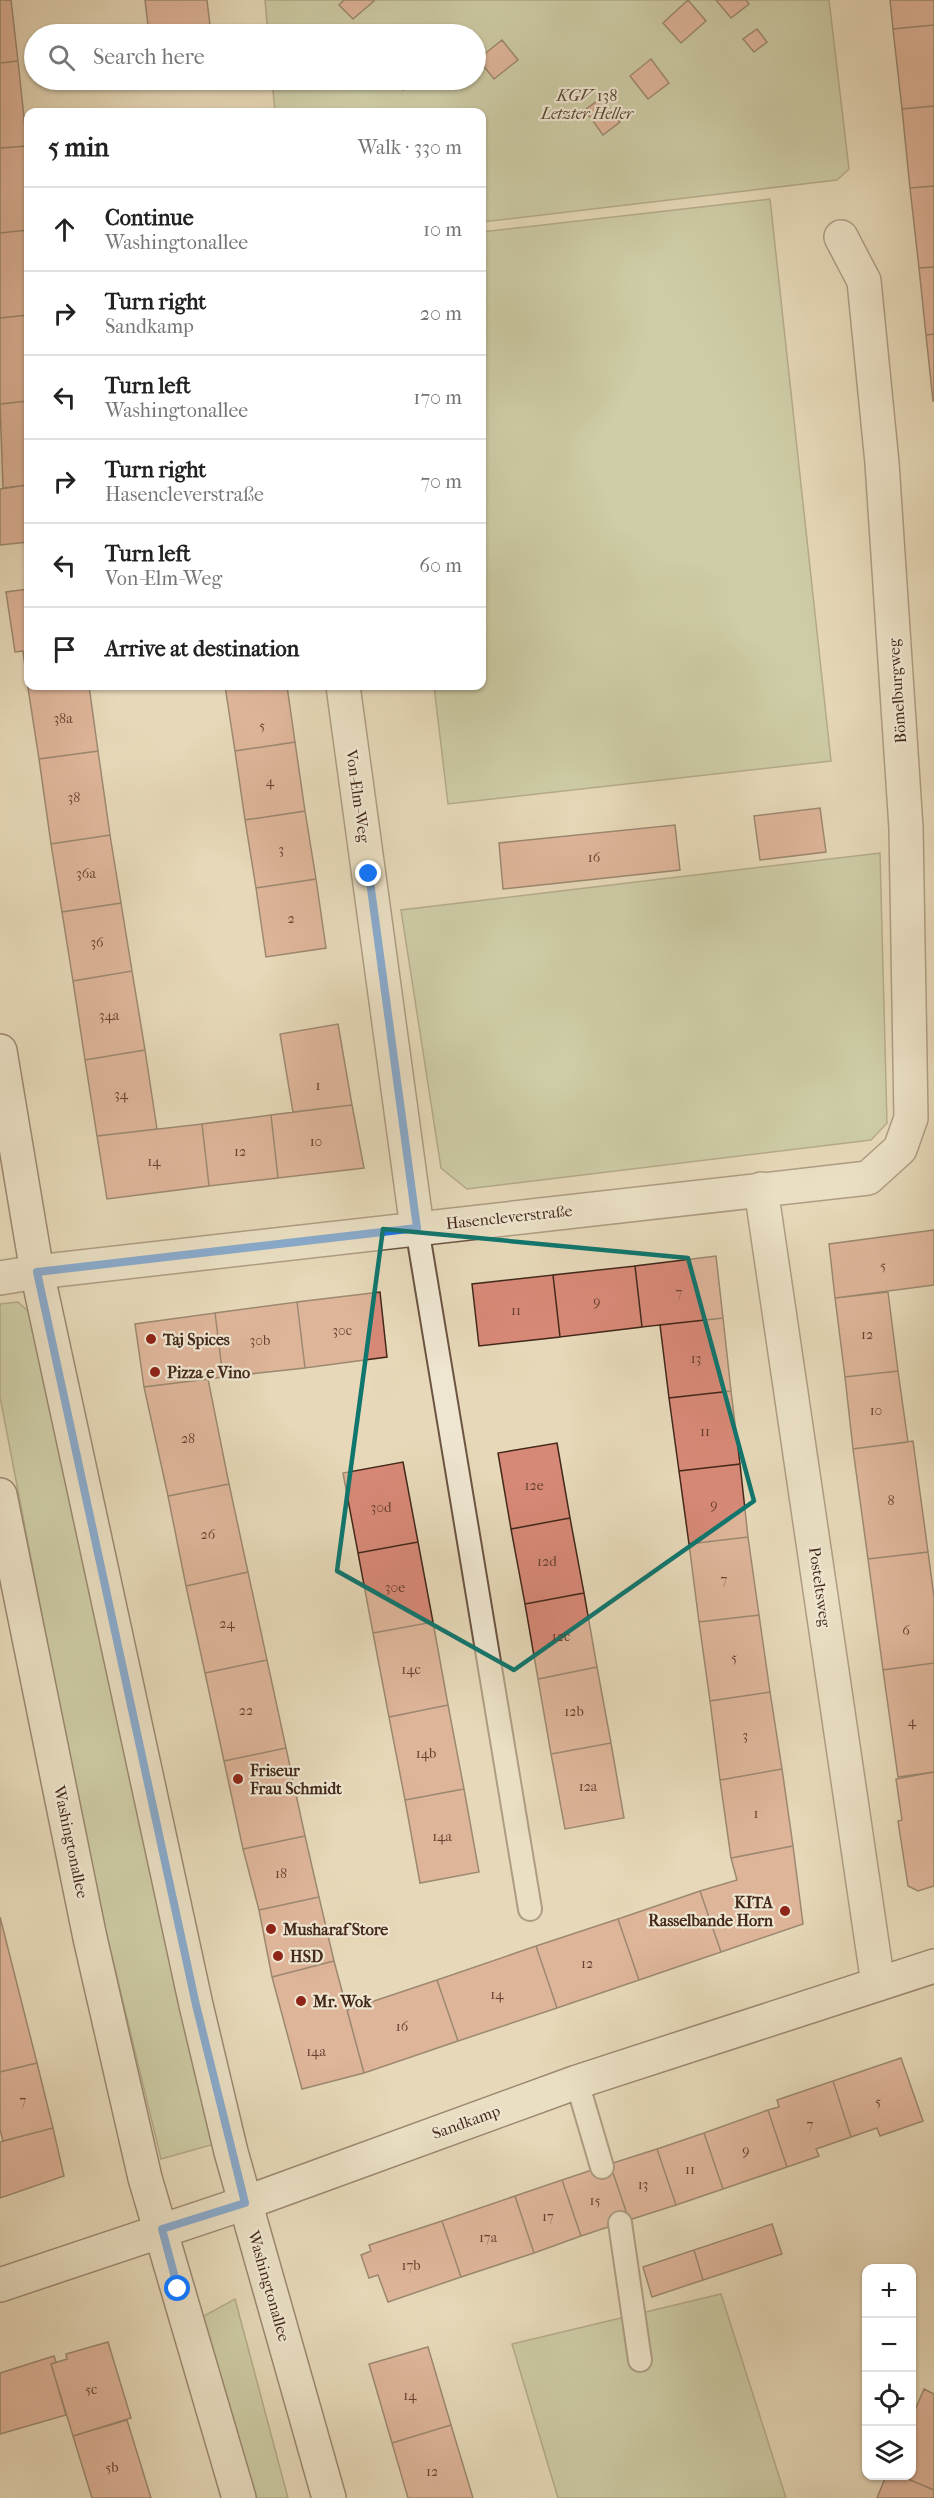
<!DOCTYPE html>
<html lang="en">
<head>
<meta charset="utf-8">
<style>
	:root { --surface:#fff; --page:#f6f6f6; --text:#222; --muted:#767676; --line:#e0e0e0 }
	body { margin:0; font-family:"IM FELL French Canon",serif; background:var(--page); color:var(--text) }
	.controls { position:absolute; right:18px; bottom:18px; display:grid; overflow:hidden; border-radius:12px; box-shadow:0 2px 4px #0004 }
	.controls button { width:54px; height:54px; display:grid; place-items:center; padding:0; border:0; border-bottom:2px solid var(--line); background:var(--surface); color:var(--text); font:30px sans-serif }
	.stop { position:absolute; width:18px; height:18px; margin:-14px; border:4px solid #1a73e8; border-radius:50%; background:#fff }
	.stop.end { background:#1a73e8; border-color:#fff; box-shadow:0 2px 6px #0008 }
	.list { margin:0; padding:0; list-style:none }
	h2 { display:flex; justify-content:space-between; align-items:center; height:78px; margin:0; padding:0 24px; font-size:26px }
	h2 small { font-size:20px; font-weight:400; color:var(--muted) }
	.list li { display:grid; grid-template-columns:39px 1fr auto; gap:18px; align-items:center; box-sizing:border-box; height:84px; padding:0 24px; border-top:2px solid var(--line) }
	.list b { display:block; font-size:22px; white-space:nowrap }
	.list p { margin:0; font-size:20px; white-space:nowrap; color:var(--muted) }
	.list em { font-size:20px; font-style:normal; color:var(--muted) }
	.icon { flex:none; width:33px; height:33px; fill:none; stroke:currentColor; stroke-width:2; stroke-linecap:round; stroke-linejoin:round }
	.map { position:relative; flex:none; width:934px; height:2498px; overflow:hidden }
	.search { position:absolute; background:var(--surface); box-shadow:0 2px 4px #0004; left:24px; top:24px; width:462px; height:66px; display:flex; align-items:center; gap:15px; box-sizing:border-box; padding:0 21px; border-radius:33px; color:var(--muted); font-size:22px }
	.panel { position:absolute; background:var(--surface); box-shadow:0 2px 4px #0004; left:24px; top:108px; width:462px; height:582px; border-radius:12px }
	.map>svg:first-child { display:block }
	.green { fill:#b1bf92; stroke:#7a7456; stroke-width:1.5 }
	.building { fill:#d78977; stroke:#43281a; stroke-width:1.5 }
	.lines { fill:none; stroke-linecap:round; stroke-linejoin:round }
	.lane-casing { stroke:#6c5442; stroke-width:26 }
	.street-casing { stroke:#6c5442; stroke-width:36 }
	.secondary-casing { stroke:#43281a; stroke-width:36 }
	.lane { stroke:#efe6d1; stroke-width:22 }
	.street { stroke:#efe6d1; stroke-width:33 }
	.secondary { stroke:#efe6d1; stroke-width:33 }
	.route { stroke:#1a73e8; stroke-width:8 }
	.marked { fill:none; stroke:#0f766e; stroke-width:4.5; stroke-linejoin:round }
	.poi-dot { fill:#8f2418; stroke:#efe6d1; stroke-width:2 }
	.labels { text-anchor:middle; dominant-baseline:central; stroke-width:4.5; stroke-linejoin:round; paint-order:stroke }
	.number-label { font-size:14px; fill:#684031 }
	.park-label { font-size:16px; font-style:italic; fill:#594632; stroke:#efe6d1 }
	.street-label { font-size:16px; fill:#43281a; stroke:#efe6d1 }
	.poi-label { font-size:16px; font-weight:bold; fill:#43281a; stroke:#efe6d1; text-anchor:start }
</style>
</head>
<body>
<div class="map">
<svg width="934" height="2498" viewBox="0 0 934 2498">
	<rect width="100%" height="100%" fill="#e6d8b8"/>
	<filter id="stains"><feTurbulence type="fractalNoise" baseFrequency=".00333" numOctaves="4"/><feColorMatrix values="0 0 0 0 .2 0 0 0 0 .09 0 0 0 0 .02 0 0 0 .5 -.17"/></filter>
	<radialGradient id="worn" r=".72"><stop offset=".6" stop-color="#630" stop-opacity="0"/><stop offset="1" stop-color="#630" stop-opacity=".3"/></radialGradient>
	<path class="green" d="M265 0H829L849 169 837 180 482 222V112H275L272 80H476V34H268Z
		M770 199 831 761 448 804 434 686H482V232Z
		M880 853 887 1123 871 1140 467 1189 441 1168 401 910Z
		M18 1302 31 1314 218 2143 161 2159 90 1865 0 1397V1304Z
		M721 2294 786 2498H558L512 2344Z
		M235 2299 288 2498H252L200 2318Z"/>
	<path class="building" d="M0 0H11L18 61 0 63Z
		M145 0H207L211 34H149Z
		M344 0H373L374 1 353 19 339 5Z
		M688 0 706 21 681 43 663 23Z
		M716 0H746L749 4 731 18Z
		M890 0H934V25L893 29Z
		M934 25V106L902 109 893 29Z
		M757 29 767 42 754 52 743 39Z
		M502 40 518 60 494 79 478 59Z
		M651 59 669 83 648 99 630 76Z
		M18 61 27 146 0 148V63Z
		M394 80H415L403 90Z
		M601 98 620 122 603 135 585 110Z
		M934 106V186L910 188 902 109Z
		M27 146 28 230 0 233V148Z
		M934 186V267L919 268 910 188Z
		M28 230V315L0 318V233Z
		M934 267V334L926 335 919 268Z
		M28 315V401L0 404V318Z
		M934 334V401H933L926 335Z
		M28 401V485L3 488 0 404Z
		M28 485V542L0 545V489Z
		M28 589V675H26L23 651 15 652 6 592Z
		M26 675H28V686H89L98 751 39 759Z
		M225 686H287L295 742 235 751Z
		M295 742 305 811 245 820 235 751Z
		M98 751 110 835 51 844 39 759Z
		M820 808 826 852 760 860 754 816Z
		M305 811 316 879 256 888 245 820Z
		M675 825 680 870 503 889 499 843Z
		M110 835 121 903 62 912 51 844Z
		M316 879 326 948 266 957 256 888Z
		M121 903 132 971 73 981 62 912Z
		M132 971 145 1050 85 1060 73 981Z
		M338 1024 352 1105 293 1112 280 1034Z
		M145 1050 157 1129 97 1136 85 1060Z
		M352 1105 364 1168 278 1178 271 1115Z
		M271 1115 278 1178 209 1186 202 1124Z
		M202 1124 209 1186 107 1199 97 1136Z
		M934 1230V1285L835 1298 829 1244Z
		M716 1256 723 1318 642 1327 635 1266Z
		M635 1266 642 1327 560 1337 553 1275Z
		M553 1275 560 1337 479 1346 472 1284Z
		M380 1292 387 1357 305 1368 297 1302Z
		M888 1292 898 1371 845 1377 835 1298Z
		M297 1302 305 1368 223 1377 215 1313Z
		M215 1313 223 1377 144 1387 135 1324Z
		M723 1318 731 1391 669 1398 660 1325Z
		M898 1371 908 1442 853 1449 845 1377Z
		M208 1379 229 1484 168 1496 144 1387Z
		M731 1391 740 1464 679 1471 669 1398Z
		M913 1441 928 1552 868 1559 853 1449Z
		M557 1443 570 1518 511 1529 498 1453Z
		M403 1462 418 1542 358 1553 343 1473Z
		M740 1464 748 1537 689 1544 679 1471Z
		M229 1484 248 1572 186 1586 168 1496Z
		M570 1518 584 1593 525 1604 511 1529Z
		M748 1537 759 1615 699 1622 689 1544Z
		M418 1542 433 1622 373 1633 358 1553Z
		M928 1552 934 1597V1663L883 1670 868 1559Z
		M248 1572 267 1660 205 1673 186 1586Z
		M584 1593 597 1667 538 1679 525 1604Z
		M759 1615 770 1692 710 1701 699 1622Z
		M433 1622 448 1705 389 1717 373 1633Z
		M267 1660 286 1748 224 1761 205 1673Z
		M934 1663V1772L898 1777 883 1670Z
		M597 1667 611 1743 551 1754 538 1679Z
		M770 1692 782 1769 720 1780 710 1701Z
		M448 1705 464 1789 405 1800 389 1717Z
		M611 1743 624 1818 565 1829 551 1754Z
		M286 1748 305 1836 243 1849 224 1761Z
		M782 1769 793 1846 731 1858 720 1780Z
		M934 1772V1886L918 1891 908 1886 898 1821 902 1820 896 1779Z
		M464 1789 479 1872 420 1883 405 1800Z
		M305 1836 319 1897 259 1910 243 1849Z
		M793 1846 803 1924 721 1952 700 1891 737 1880 731 1858Z
		M700 1891 721 1952 639 1980 618 1919Z
		M319 1897 334 1961 272 1977 259 1910Z
		M0 1917 37 2063 0 2072Z
		M618 1919 639 1980 557 2008 536 1946Z
		M536 1946 557 2008 458 2041 437 1980Z
		M334 1961 364 2073 302 2089 272 1977Z
		M437 1980 458 2041 364 2073 347 2010Z
		M901 2058 923 2121 880 2136 877 2128 851 2137 833 2081Z
		M37 2063 53 2128 3 2141 0 2130V2072Z
		M833 2081 851 2137 816 2149 819 2156 787 2167 768 2110 779 2107 777 2100Z
		M768 2110 787 2167 723 2189 704 2133Z
		M53 2128 64 2176 0 2198V2142Z
		M704 2133 723 2189 676 2205 657 2149Z
		M657 2149 676 2205 629 2220 610 2164Z
		M610 2164 629 2220 581 2236 562 2180Z
		M562 2180 581 2236 534 2253 515 2196Z
		M515 2196 534 2253 461 2277 442 2221Z
		M442 2221 461 2277 388 2302 378 2275 369 2278 361 2255 371 2251 369 2245Z
		M772 2224 782 2254 703 2280 694 2250Z
		M694 2250 703 2280 652 2297 643 2267Z
		M108 2342 131 2418 73 2436 51 2364 67 2359 66 2354Z
		M428 2347 451 2425 392 2443 369 2364Z
		M54 2356 56 2362 51 2364 66 2415 0 2434V2373Z
		M924 2389 934 2394V2490L901 2476H912V2417Z
		M127 2420 151 2498H92L73 2436Z
		M451 2425 473 2498H408L392 2443Z
		M886 2476H901L934 2490V2498H877Z"/>
	<g class="lines">
		<defs>
			<path id="lane" d="M417 1228 530 1909
				M577 2082 602 2167
				M620 2223 640 2360"/>
			<path id="street" d="M343 686 417 1228
				M761 1189 878 1984
				M0 1278 37 1272 868 1178 900 1149 911 1118 906 828 882 463 864 281 841 237"/>
			<path id="secondary" d="M0 1051 37 1272 196 2005 231 2152 329 2498
				M0 1495 90 1938 145 2178 239 2498
				M0 2285 245 2203 577 2082 934 1966"/>
		</defs>
		<use href="#lane" class="lane-casing"/>
		<use href="#street" class="street-casing"/>
		<use href="#secondary" class="secondary-casing"/>
		<use href="#lane" class="lane"/>
		<use href="#street" class="street"/>
		<use href="#secondary" class="secondary"/>
	</g>
	<g class="lines">
		<path class="route" d="M178 2289 162 2229 245 2203 196 2005 37 1272 417 1228 369 874"/>
	</g>
	<path d="M0 0H934V2498H0ZM383 1229 688 1258 754 1501 514 1670 337 1571Z" fill="#e6d8b8" fill-opacity=".55" fill-rule="evenodd"/>
	<path class="marked" d="M383 1229 688 1258 754 1501 514 1670 337 1571Z"/>
	<g class="poi-dot">
		<circle cx="151" cy="1339" r="6"/>
		<circle cx="155" cy="1372" r="6"/>
		<circle cx="238" cy="1779" r="6"/>
		<circle cx="785" cy="1911" r="6"/>
		<circle cx="271" cy="1929" r="6"/>
		<circle cx="278" cy="1956" r="6"/>
		<circle cx="301" cy="2001" r="6"/>
	</g>
	<g class="labels">
		<g class="number-label">
			<text x="63" y="718">38a</text>
			<text x="262" y="725">5</text>
			<text x="270" y="781">4</text>
			<text x="74" y="797">38</text>
			<text x="281" y="849">3</text>
			<text x="594" y="857">16</text>
			<text x="86" y="873">36a</text>
			<text x="291" y="918">2</text>
			<text x="97" y="942">36</text>
			<text x="109" y="1015">34a</text>
			<text x="318" y="1085">1</text>
			<text x="121" y="1094">34</text>
			<text x="316" y="1141">10</text>
			<text x="240" y="1151">12</text>
			<text x="154" y="1161">14</text>
			<text x="883" y="1265">5</text>
			<text x="679" y="1292">7</text>
			<text x="597" y="1301">9</text>
			<text x="516" y="1310">11</text>
			<text x="342" y="1330">30c</text>
			<text x="867" y="1334">12</text>
			<text x="260" y="1340">30b</text>
			<text x="696" y="1358">13</text>
			<text x="876" y="1410">10</text>
			<text x="705" y="1431">11</text>
			<text x="188" y="1438">28</text>
			<text x="534" y="1485">12e</text>
			<text x="891" y="1500">8</text>
			<text x="714" y="1504">9</text>
			<text x="381" y="1507">30d</text>
			<text x="208" y="1534">26</text>
			<text x="547" y="1561">12d</text>
			<text x="724" y="1579">7</text>
			<text x="395" y="1587">30e</text>
			<text x="227" y="1623">24</text>
			<text x="906" y="1630">6</text>
			<text x="561" y="1636">12c</text>
			<text x="734" y="1657">5</text>
			<text x="411" y="1669">14c</text>
			<text x="246" y="1710">22</text>
			<text x="574" y="1711">12b</text>
			<text x="912" y="1721">4</text>
			<text x="745" y="1735">3</text>
			<text x="426" y="1753">14b</text>
			<text x="588" y="1786">12a</text>
			<text x="756" y="1813">1</text>
			<text x="442" y="1836">14a</text>
			<text x="281" y="1873">18</text>
			<text x="587" y="1963">12</text>
			<text x="497" y="1994">14</text>
			<text x="402" y="2026">16</text>
			<text x="316" y="2051">14a</text>
			<text x="23" y="2100">7</text>
			<text x="878" y="2101">5</text>
			<text x="810" y="2124">7</text>
			<text x="746" y="2150">9</text>
			<text x="690" y="2169">11</text>
			<text x="643" y="2184">13</text>
			<text x="595" y="2200">15</text>
			<text x="548" y="2216">17</text>
			<text x="488" y="2237">17a</text>
			<text x="411" y="2265">17b</text>
			<text x="91" y="2389">5c</text>
			<text x="410" y="2395">14</text>
			<text x="112" y="2467">5b</text>
			<text x="432" y="2471">12</text>
		</g>
		<g class="park-label">
			<text x="587" y="95">KGV 138<tspan x="587" dy="18">Letzter Heller</tspan></text>
		</g>
		<g class="street-label">
			<text transform="translate(897 691) rotate(-94)">Bömelburgweg</text>
			<text transform="translate(358 796) rotate(82)">Von-Elm-Weg</text>
			<text transform="translate(509 1217) rotate(-6)">Hasencleverstraße</text>
			<text transform="translate(820 1587) rotate(82)">Posteltsweg</text>
			<text transform="translate(71 1842) rotate(78)">Washingtonallee</text>
			<text transform="translate(466 2122) rotate(-20)">Sandkamp</text>
			<text transform="translate(269 2286) rotate(74)">Washingtonallee</text>
		</g>
		<g class="poi-label">
			<text x="163" y="1339">Taj Spices</text>
			<text x="167" y="1372">Pizza e Vino</text>
			<text x="250" y="1770">Friseur<tspan x="250" dy="18">Frau Schmidt</tspan></text>
			<text x="773" y="1902" text-anchor="end">KITA<tspan x="773" dy="18">Rasselbande Horn</tspan></text>
			<text x="283" y="1929">Musharaf Store</text>
			<text x="290" y="1956">HSD</text>
			<text x="313" y="2001">Mr. Wok</text>
		</g>
	</g>
	<rect width="100%" height="100%" filter="url(#stains)"/>
	<rect width="100%" height="100%" fill="url(#worn)"/>
</svg>
<div class="controls">
<button>+</button>
<button>−</button>
<button><svg class="icon" aria-label="locate" viewBox="0 0 24 24"><circle cx="12" cy="12" r="6"/><path d="M12 2v4M12 18v4M2 12h4M18 12h4"/></svg></button>
<button><svg class="icon" aria-label="layers" viewBox="0 0 24 24"><path d="M12 4l9 5-9 5-9-5zM3 14l9 5 9-5"/></svg></button>
</div>
<div class="stop" style="left:178px;top:2289px"></div>
<div class="stop end" style="left:369px;top:874px"></div>
<div class="search"><svg class="icon" aria-label="search" viewBox="0 0 24 24"><circle cx="10" cy="10" r="6"/><path d="M15 15l6 6"/></svg>Search here</div>
<section class="panel">
<h2>5 min<small>Walk · 330 m</small></h2>
<ul class="list">
<li><svg class="icon" aria-label="ahead" viewBox="0 0 24 24"><path d="M12 20V5M6 11l6-6 6 6"/></svg><div><b>Continue</b><p>Washingtonallee</p></div><em>10 m</em></li>
<li><svg class="icon" aria-label="right" viewBox="0 0 24 24"><path d="M7 20v-9h11M14 6l5 5-5 5"/></svg><div><b>Turn right</b><p>Sandkamp</p></div><em>20 m</em></li>
<li><svg class="icon" aria-label="left" viewBox="0 0 24 24"><path d="M17 20v-9H6M10 6l-5 5 5 5"/></svg><div><b>Turn left</b><p>Washingtonallee</p></div><em>170 m</em></li>
<li><svg class="icon" aria-label="right" viewBox="0 0 24 24"><path d="M7 20v-9h11M14 6l5 5-5 5"/></svg><div><b>Turn right</b><p>Hasencleverstraße</p></div><em>70 m</em></li>
<li><svg class="icon" aria-label="left" viewBox="0 0 24 24"><path d="M17 20v-9H6M10 6l-5 5 5 5"/></svg><div><b>Turn left</b><p>Von-Elm-Weg</p></div><em>60 m</em></li>
<li><svg class="icon" aria-label="arrive" viewBox="0 0 24 24"><path d="M6 21V4h12l-3 4 3 4H6"/></svg><div><b>Arrive at destination</b></div></li>
</ul>
</section>
</div>
</body>
</html>
